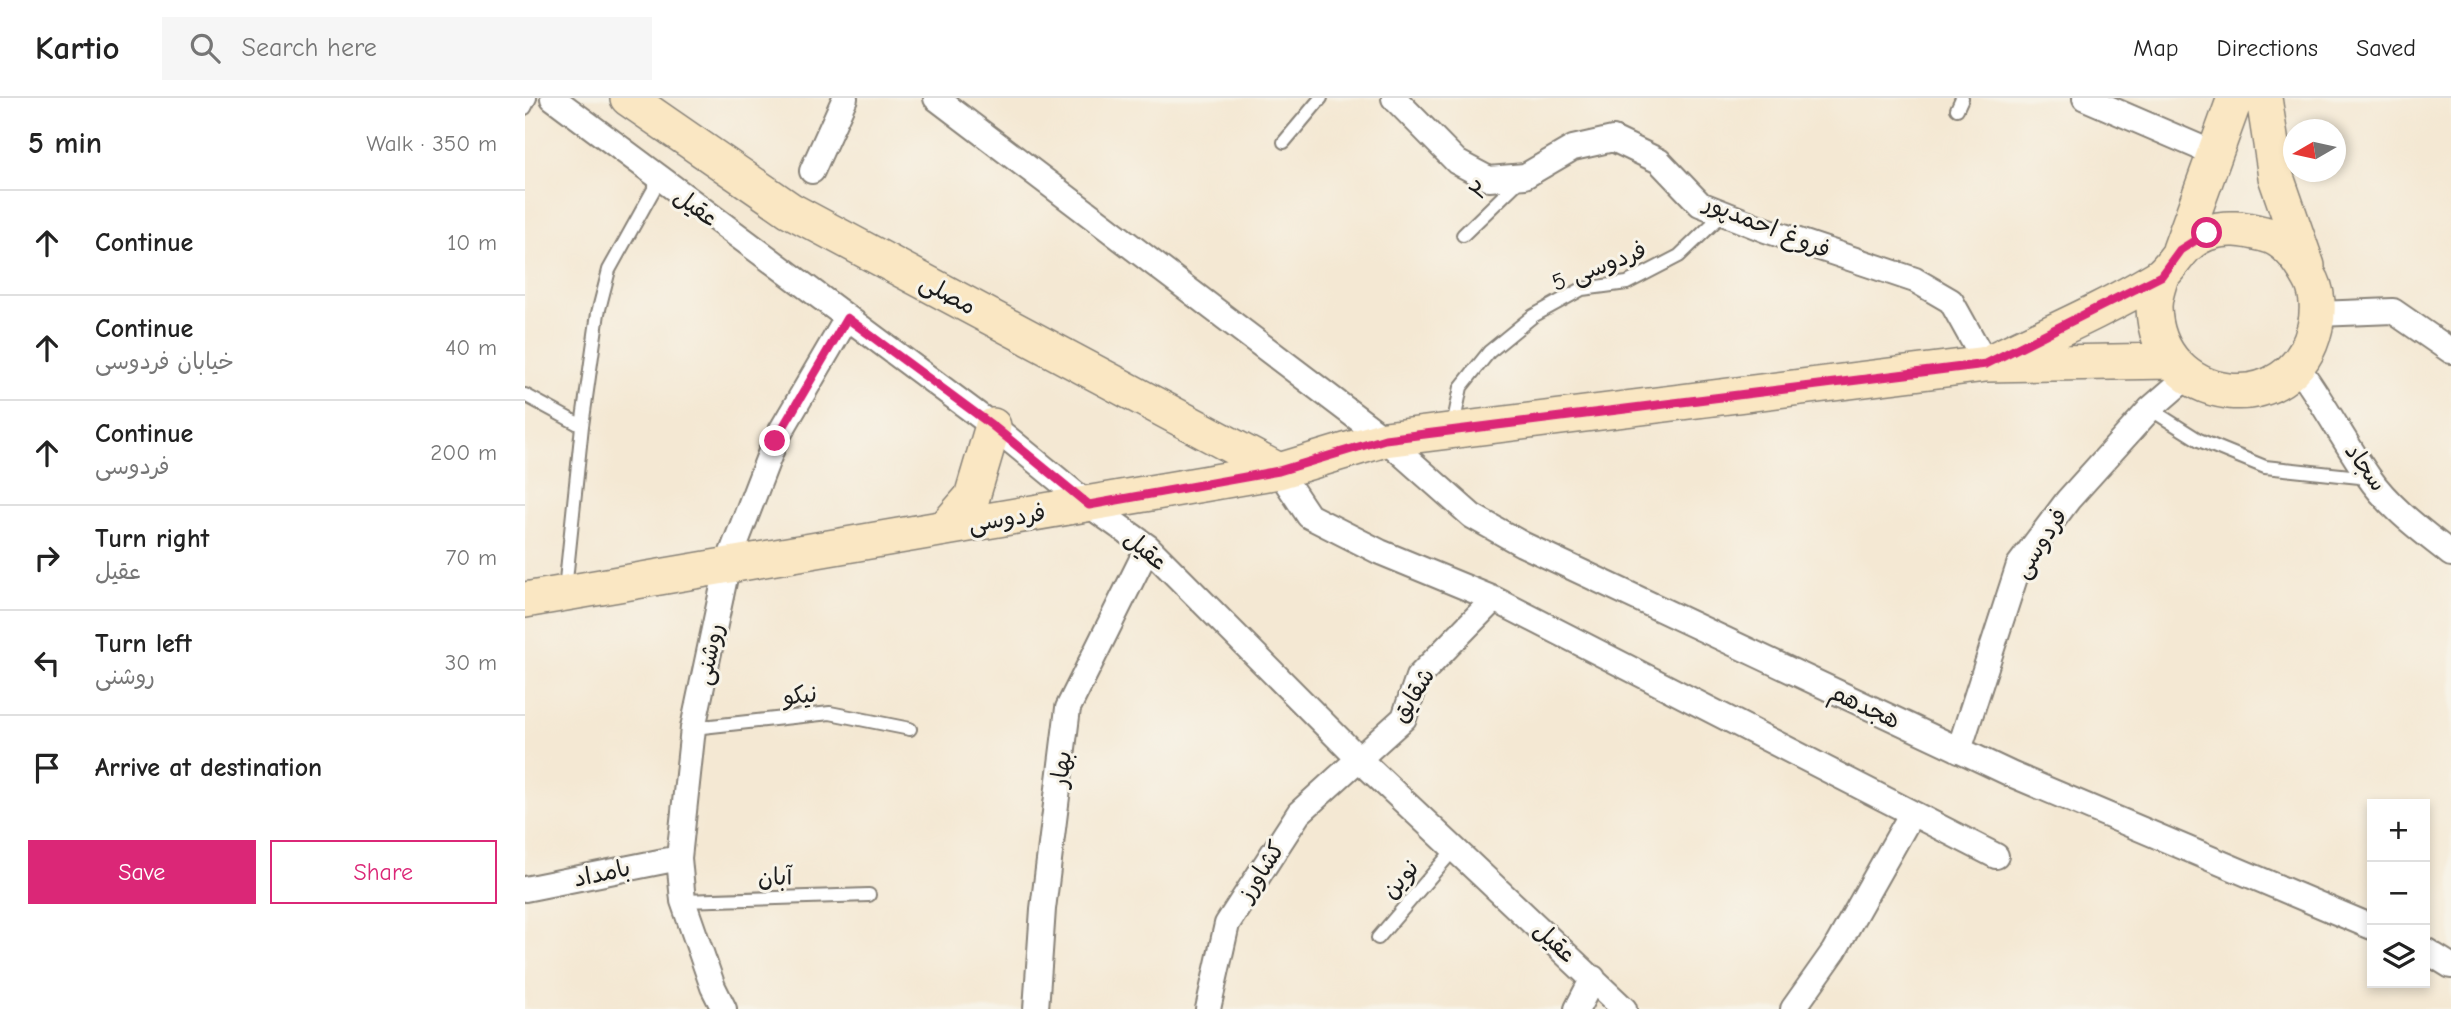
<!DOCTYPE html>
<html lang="en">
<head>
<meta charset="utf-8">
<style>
	:root { --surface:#fff; --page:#f6f6f6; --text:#222; --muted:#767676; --line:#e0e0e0; --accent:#db2777 }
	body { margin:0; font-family:"Comic Neue","Playpen Sans Arabic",sans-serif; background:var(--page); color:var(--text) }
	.controls { position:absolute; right:21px; bottom:21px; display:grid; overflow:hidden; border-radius:0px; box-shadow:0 4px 10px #0003 }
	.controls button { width:63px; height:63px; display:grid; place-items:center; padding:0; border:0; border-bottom:2px solid var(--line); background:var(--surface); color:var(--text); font:35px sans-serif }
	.compass { position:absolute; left:1758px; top:21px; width:63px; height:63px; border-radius:50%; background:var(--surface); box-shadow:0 4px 10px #0003; rotate:261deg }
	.stop { position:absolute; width:21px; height:21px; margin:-16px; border:5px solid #db2777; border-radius:50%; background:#fff }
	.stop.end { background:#db2777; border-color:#fff; box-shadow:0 2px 7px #0008 }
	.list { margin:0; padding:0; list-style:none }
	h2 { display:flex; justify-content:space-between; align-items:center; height:91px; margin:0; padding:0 28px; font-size:30px }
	h2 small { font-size:23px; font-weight:400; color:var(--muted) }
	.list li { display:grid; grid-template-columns:46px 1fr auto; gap:21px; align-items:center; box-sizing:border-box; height:105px; padding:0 28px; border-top:2px solid var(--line) }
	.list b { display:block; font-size:26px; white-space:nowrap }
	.list p { margin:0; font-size:23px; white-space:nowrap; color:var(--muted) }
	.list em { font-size:23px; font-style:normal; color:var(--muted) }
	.actions { display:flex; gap:14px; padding:21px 28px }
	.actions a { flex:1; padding:16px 0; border:2px solid var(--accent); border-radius:0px; text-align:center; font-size:24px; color:var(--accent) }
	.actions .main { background:var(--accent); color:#fff }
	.icon { flex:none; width:38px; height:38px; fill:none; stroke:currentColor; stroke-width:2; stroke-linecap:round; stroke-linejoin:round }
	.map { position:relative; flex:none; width:1926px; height:911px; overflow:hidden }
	header { display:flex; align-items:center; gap:42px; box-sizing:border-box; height:98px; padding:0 35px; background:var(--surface); border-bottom:2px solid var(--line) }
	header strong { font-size:33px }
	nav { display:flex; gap:38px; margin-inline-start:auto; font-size:24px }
	.search { width:490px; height:63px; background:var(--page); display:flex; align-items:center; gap:18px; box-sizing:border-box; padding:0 24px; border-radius:0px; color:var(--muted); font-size:26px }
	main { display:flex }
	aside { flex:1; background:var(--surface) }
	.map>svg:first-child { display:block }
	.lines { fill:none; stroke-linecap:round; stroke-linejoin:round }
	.lane-casing { stroke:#888278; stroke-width:16 }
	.street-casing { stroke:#888278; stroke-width:28 }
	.secondary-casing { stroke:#888278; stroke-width:38 }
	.lane { stroke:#fff; stroke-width:12 }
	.street { stroke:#fff; stroke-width:24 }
	.secondary { stroke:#fae7c3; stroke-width:35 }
	.route { stroke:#db2777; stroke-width:9 }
	.labels { text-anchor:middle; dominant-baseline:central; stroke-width:6; stroke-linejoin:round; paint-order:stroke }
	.street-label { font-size:24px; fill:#1c1c1c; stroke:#f7f3e8 }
</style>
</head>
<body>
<header>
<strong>Kartio</strong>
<div class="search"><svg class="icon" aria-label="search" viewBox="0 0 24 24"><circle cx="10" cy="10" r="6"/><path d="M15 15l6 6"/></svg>Search here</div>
<nav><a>Map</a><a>Directions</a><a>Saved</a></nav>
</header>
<main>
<aside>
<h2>5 min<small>Walk · 350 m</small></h2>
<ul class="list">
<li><svg class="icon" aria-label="ahead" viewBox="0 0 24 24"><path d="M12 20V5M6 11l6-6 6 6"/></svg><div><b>Continue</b></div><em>10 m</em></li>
<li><svg class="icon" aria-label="ahead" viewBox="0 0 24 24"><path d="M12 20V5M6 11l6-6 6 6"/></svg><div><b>Continue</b><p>خیابان فردوسی</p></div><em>40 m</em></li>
<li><svg class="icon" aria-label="ahead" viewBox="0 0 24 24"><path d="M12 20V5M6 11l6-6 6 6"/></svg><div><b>Continue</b><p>فردوسی</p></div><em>200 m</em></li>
<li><svg class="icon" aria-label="right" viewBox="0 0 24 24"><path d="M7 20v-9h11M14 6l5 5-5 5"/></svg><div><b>Turn right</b><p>عقیل</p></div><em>70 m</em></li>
<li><svg class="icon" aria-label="left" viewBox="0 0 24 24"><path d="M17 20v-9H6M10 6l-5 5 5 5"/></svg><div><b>Turn left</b><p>روشنی</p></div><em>30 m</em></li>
<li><svg class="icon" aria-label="arrive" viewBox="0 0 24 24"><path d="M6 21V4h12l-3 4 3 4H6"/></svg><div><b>Arrive at destination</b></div></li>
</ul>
<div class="actions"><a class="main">Save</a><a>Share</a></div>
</aside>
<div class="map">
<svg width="1926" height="911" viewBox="0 0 1926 911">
	<rect width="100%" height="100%" fill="#f7f3e8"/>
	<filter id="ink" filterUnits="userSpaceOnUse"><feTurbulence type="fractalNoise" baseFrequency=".0143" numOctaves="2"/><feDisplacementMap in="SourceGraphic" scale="14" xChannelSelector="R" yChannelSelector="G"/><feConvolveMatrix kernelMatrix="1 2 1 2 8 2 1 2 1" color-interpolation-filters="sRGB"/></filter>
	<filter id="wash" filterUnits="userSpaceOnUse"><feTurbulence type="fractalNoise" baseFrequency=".00686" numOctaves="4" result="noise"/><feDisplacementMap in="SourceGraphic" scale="28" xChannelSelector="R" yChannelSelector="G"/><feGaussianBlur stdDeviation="1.57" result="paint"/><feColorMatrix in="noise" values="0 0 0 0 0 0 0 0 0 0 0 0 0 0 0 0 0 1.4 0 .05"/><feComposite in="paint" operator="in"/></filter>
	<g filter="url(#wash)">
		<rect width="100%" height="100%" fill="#f4e8d3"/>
	</g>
	<g filter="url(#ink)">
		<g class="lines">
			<defs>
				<path id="lane" d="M0 10 5 0
					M1432 11 1437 0
					M759 44 796 0
					M938 137 997 80
					M0 297 57 328
					M1625 311 1674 342 1740 369 1844 380
					M928 328 936 289 964 254 1008 218 1057 191 1102 185 1154 158 1199 115
					M40 492 57 328 73 215 84 172 134 82
					M168 630 305 615 385 631
					M158 803 344 797
					M853 840 930 750"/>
				<path id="street" d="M28 0 468 328 564 407 623 449 834 661 1099 911
					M411 0 860 341 947 418 997 446 1488 677 1847 829
					M869 0 932 64 964 81 1000 78 1048 50 1088 41 1134 63 1175 106 1241 132 1390 182 1426 203 1461 266
					M1560 0 1688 55
					M287 73 320 0
					M1793 216 1868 213 1926 253
					M1772 268C1798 303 1818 342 1843 378 1864 409 1897 433 1926 456
					M754 373 784 418 855 454 969 501 1471 758
					M1434 652 1494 467 1543 402 1625 311 1662 279
					M0 791 154 760
					M1900 852 1926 868
					M199 911 188 889 158 803 154 760 168 630 203 465 250 343 322 220
					M511 911 518 811 543 610 623 449
					M683 911 702 826 774 715 879 620 893 579 969 501
					M1052 911 1068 880
					M1268 911 1309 853 1387 715"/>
				<path id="secondary" d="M103 0 265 112 754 373
					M1739 0 1751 79 1782 168
					M1655 152 1710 0
					M1471 261C1525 235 1580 211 1632 180 1649 170 1654 145 1682 135 1701 128 1720 131 1739 136 1760 140 1774 160 1784 178 1793 192 1794 213 1790 229 1769 326 1631 309 1629 209 1629 199 1633 188 1636 178
					M420 430 447 399 468 328
					M0 502 754 373 860 341 1461 266 1646 263"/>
			</defs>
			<use href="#lane" class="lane-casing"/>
			<use href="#street" class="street-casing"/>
			<use href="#secondary" class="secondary-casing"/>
			<use href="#lane" class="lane"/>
			<use href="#street" class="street"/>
			<use href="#secondary" class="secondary"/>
		</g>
	</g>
	<g class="lines" filter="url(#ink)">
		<path class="route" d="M250 343 322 220 468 328 564 407 754 373 860 341 1461 266 1636 178 1655 152 1682 135"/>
	</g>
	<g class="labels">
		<g class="street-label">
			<text transform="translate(954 92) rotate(-44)">۲</text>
			<text transform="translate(171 109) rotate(36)">عقیل</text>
			<text transform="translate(1242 128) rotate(22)">فروغ احمدپور</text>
			<text transform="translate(1074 168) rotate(-21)">5 فردوسی</text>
			<text transform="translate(423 196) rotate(28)">مصلی</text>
			<text transform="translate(1841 369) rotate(54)">سجاد</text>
			<text transform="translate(482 420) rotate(-9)">فردوسی</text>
			<text transform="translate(1515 445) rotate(-57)">فردوسی</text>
			<text transform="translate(621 452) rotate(40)">عقیل</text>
			<text transform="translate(184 556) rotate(-78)">روشنی</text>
			<text transform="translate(275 597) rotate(-6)">نیکو</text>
			<text transform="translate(888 597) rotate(-58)">شقایق</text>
			<text transform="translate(1340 608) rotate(25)">هجدهم</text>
			<text transform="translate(536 671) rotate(-83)">بهار</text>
			<text transform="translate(736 773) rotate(-57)">کشاورز</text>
			<text transform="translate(77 775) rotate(-12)">بامداد</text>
			<text transform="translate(250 779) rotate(-2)">آبان</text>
			<text transform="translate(875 781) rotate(-49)">نوین</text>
			<text transform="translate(1030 844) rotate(43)">عقیل</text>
		</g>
	</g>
</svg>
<div class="controls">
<button>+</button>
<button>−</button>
<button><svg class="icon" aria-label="layers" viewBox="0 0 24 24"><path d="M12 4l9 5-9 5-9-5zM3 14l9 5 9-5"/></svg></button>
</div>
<svg class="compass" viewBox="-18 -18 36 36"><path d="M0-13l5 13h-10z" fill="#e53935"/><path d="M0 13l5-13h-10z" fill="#767676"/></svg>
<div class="stop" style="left:1682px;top:135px"></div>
<div class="stop end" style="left:250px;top:343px"></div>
</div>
</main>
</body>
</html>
